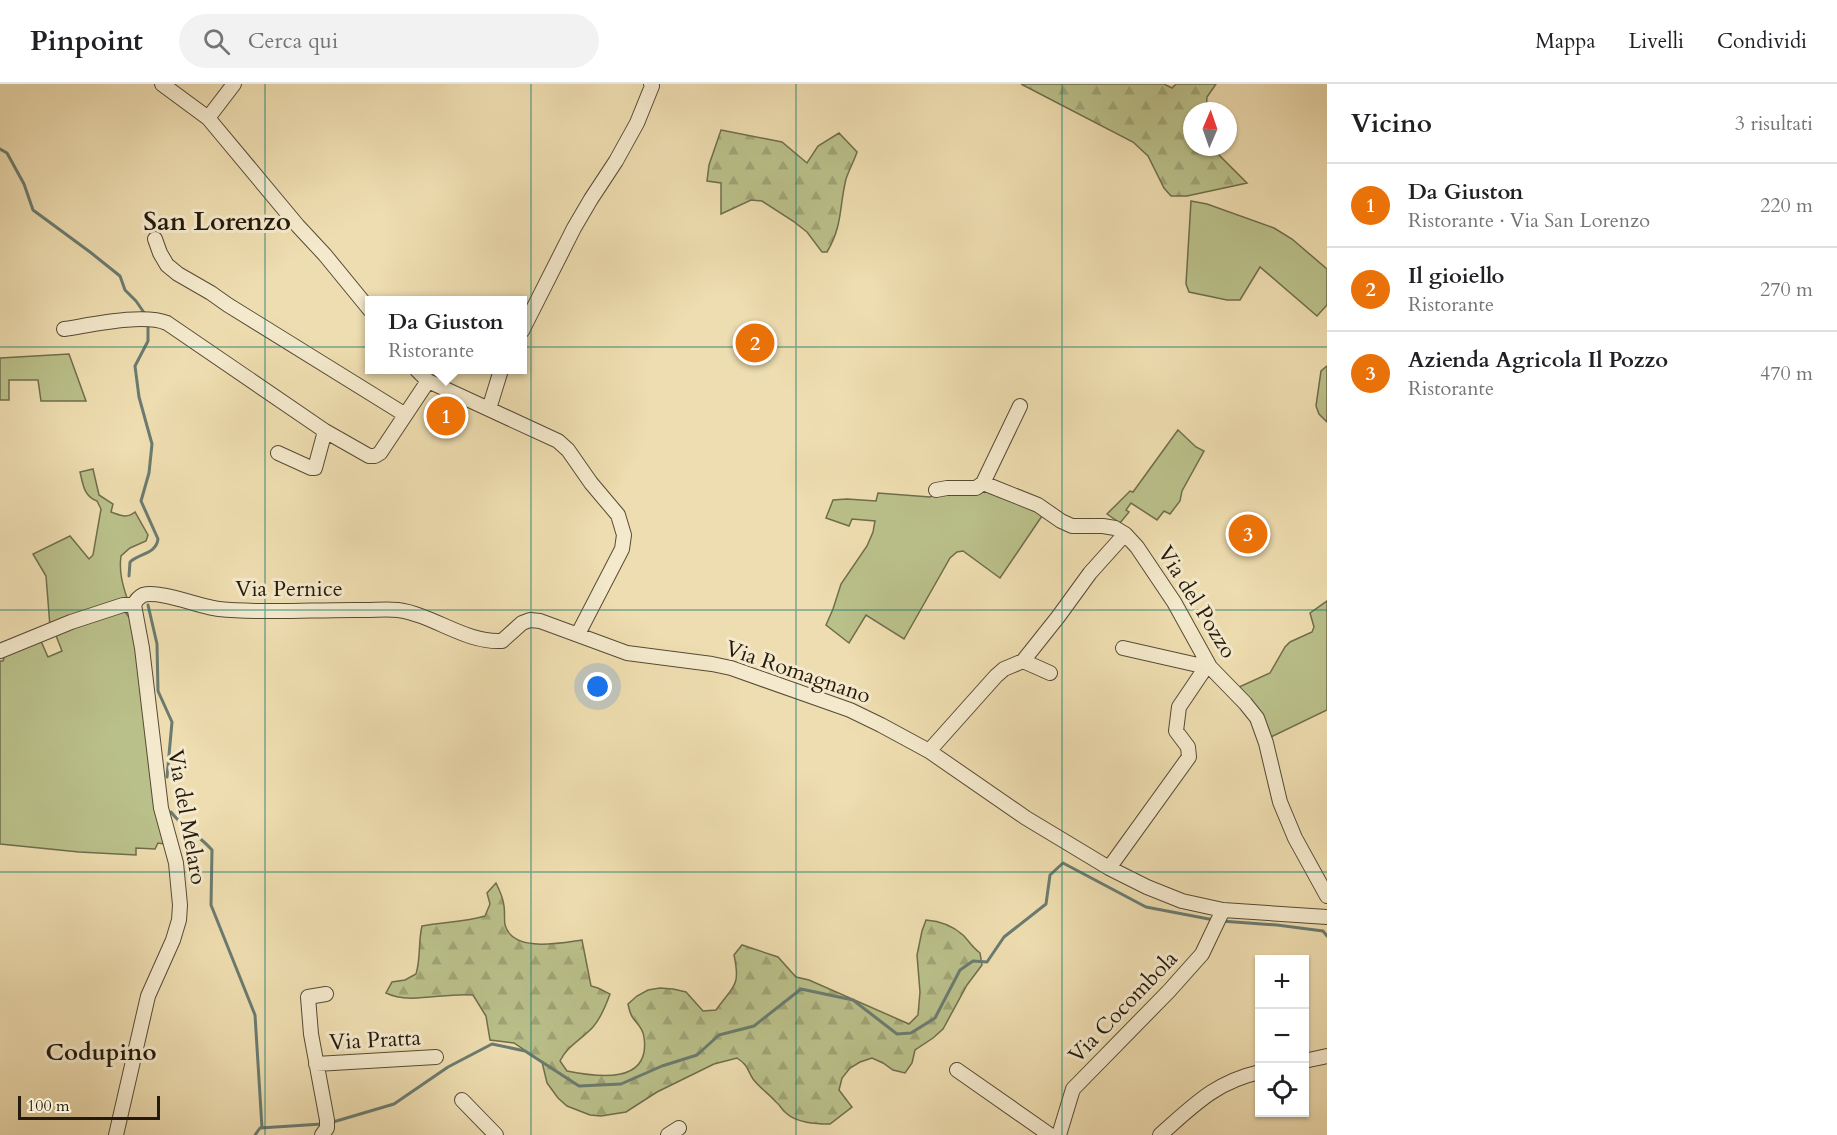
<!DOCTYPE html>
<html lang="it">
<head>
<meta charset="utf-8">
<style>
	:root { --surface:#fff; --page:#f2f2f2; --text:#202124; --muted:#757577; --line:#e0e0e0; --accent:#ea580c }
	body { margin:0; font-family:Cardo,serif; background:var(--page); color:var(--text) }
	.controls { position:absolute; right:18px; bottom:18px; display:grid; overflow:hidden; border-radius:0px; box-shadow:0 2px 4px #0004 }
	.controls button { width:54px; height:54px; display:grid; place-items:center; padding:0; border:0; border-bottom:2px solid var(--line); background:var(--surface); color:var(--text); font:30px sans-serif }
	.compass { position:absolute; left:1183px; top:18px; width:54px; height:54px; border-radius:50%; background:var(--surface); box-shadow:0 2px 4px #0004; rotate:2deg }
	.scale { position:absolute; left:18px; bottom:15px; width:142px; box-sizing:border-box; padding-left:6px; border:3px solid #241a0d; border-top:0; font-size:16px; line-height:21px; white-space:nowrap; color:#241a0d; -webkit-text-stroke:4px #f4e9cc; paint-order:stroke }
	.you { position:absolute; left:598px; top:603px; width:21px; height:21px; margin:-15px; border:4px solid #fff; border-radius:50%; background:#1a73e8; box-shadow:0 0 0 9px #1a73e833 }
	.badge { display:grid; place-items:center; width:39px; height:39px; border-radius:50%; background:var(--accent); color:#fff; font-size:20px; font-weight:700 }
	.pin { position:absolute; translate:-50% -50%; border:3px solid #fff; box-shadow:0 2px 6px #0006 }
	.popup { position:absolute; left:365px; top:212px; width:162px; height:78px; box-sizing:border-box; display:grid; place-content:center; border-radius:0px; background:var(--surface); filter:drop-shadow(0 2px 4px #0005); font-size:20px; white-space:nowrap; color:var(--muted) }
	.popup b { font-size:22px; color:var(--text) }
	.popup::after { content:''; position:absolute; left:50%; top:100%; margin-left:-12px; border:12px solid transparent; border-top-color:var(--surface) }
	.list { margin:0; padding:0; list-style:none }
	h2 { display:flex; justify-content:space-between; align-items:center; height:78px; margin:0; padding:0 24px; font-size:26px }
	h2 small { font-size:20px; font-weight:400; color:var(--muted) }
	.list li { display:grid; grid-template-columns:39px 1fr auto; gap:18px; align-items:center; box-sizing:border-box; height:84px; padding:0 24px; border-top:2px solid var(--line) }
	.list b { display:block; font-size:22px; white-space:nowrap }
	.list p { margin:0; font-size:20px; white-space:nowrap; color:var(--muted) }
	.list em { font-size:20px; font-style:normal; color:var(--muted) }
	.icon { flex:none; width:33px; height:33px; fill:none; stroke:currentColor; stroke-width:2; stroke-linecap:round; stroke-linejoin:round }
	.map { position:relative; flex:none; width:1327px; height:1051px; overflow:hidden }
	header { display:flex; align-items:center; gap:36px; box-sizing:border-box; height:84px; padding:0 30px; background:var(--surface); border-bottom:2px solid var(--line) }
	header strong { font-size:28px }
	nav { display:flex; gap:33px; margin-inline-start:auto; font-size:21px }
	.search { width:420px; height:54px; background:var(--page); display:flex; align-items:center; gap:15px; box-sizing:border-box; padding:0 21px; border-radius:33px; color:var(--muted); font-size:22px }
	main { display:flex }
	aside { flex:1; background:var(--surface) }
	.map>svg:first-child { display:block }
	.green { fill:#bac08a; stroke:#6f6d4c; stroke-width:1.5 }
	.forest { fill:url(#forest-firs); stroke:#6f6d4c; stroke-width:1.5 }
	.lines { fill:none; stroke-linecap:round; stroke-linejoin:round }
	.stream { stroke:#6b7b70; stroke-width:3 }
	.minor-casing { stroke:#564b36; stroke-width:16 }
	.minor { stroke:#f4e9cc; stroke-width:14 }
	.grid { fill:none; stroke:#0f766e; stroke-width:1.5; stroke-opacity:0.55 }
	.labels { text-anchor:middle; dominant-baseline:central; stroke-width:6; stroke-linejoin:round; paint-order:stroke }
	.street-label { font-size:22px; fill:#241a0d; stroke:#f4e9cc }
	.neighbourhood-label { font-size:24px; font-weight:bold; fill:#241a0d; stroke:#f4e9cc }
	.quarter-label { font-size:26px; font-weight:bold; fill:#241a0d; stroke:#f4e9cc }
</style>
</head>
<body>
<header>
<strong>Pinpoint</strong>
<div class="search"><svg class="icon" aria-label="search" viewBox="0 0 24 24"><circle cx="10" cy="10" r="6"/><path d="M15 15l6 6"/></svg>Cerca qui</div>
<nav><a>Mappa</a><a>Livelli</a><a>Condividi</a></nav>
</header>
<main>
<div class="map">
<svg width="1327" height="1051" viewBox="0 0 1327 1051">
	<defs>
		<pattern id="forest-firs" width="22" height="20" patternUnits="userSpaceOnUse" patternTransform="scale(1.5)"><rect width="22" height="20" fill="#bac08a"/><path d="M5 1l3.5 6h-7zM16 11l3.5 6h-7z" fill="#a0a476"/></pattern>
	</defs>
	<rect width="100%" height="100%" fill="#eeddb0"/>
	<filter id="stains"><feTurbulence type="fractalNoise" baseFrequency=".00333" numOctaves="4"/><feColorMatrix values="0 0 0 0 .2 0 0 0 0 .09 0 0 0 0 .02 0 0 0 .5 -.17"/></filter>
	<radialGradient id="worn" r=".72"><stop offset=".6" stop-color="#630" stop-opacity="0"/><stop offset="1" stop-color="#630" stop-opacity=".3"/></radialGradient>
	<path class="green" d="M1191 117 1207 120 1274 144 1292 155 1327 185V221L1317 232 1260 183 1240 216H1227L1189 208 1186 200Z
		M69 270 86 317H41L38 296H9V316H0V274Z
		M1327 282V338L1319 330 1316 322 1321 287Z
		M1178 346 1196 363 1204 367 1182 407 1180 417 1170 430 1164 427 1157 436 1131 419 1126 426 1129 428 1120 439 1107 430 1130 407 1133 408Z
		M93 385 99 411 113 420 111 428C120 431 127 435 135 428L148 451 146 457 130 464 121 472C119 487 122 499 127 514L50 543 46 492 33 470 70 452 89 475 93 471 101 425 97 417C84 412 83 401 80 388Z
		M984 404 1044 429 1000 494 963 467 957 468 950 474 904 555 866 531 849 559 826 541 833 525 841 500 867 462 873 448 875 437 852 435 849 442 826 434 833 416 847 415 876 417 878 409 930 413 944 407Z
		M1327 517V626L1271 653C1262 625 1257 623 1237 604L1270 589 1285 563 1290 558 1312 548 1314 543 1310 529Z
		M121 526 126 529 131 536 165 760 158 759 155 765 136 764V771L79 768 0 760V577H3L5 571 40 555 48 573 62 567 55 549H62L63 546Z"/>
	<path class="forest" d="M1021 0H1164L1172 4 1176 0H1216L1207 13 1206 27H1192V63H1214L1220 72 1247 99 1187 112H1171L1164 104 1148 72 1133 58Z
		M721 46 782 58 807 79 818 62 839 49 857 68C854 77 849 86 846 95 839 123 843 141 827 168H822L807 148 793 137 762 117 751 116 721 130V99L707 97 709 81Z
		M496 799C500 807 503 813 504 822 505 828 504 835 505 841 513 869 560 859 582 856L591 902 598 904 610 910C606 921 601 934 593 943 581 956 567 962 560 977L567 987C597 993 651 1001 644 953 643 944 637 940 633 934 630 930 629 925 628 920L637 912 648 906 660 904 673 905 686 908 703 927 716 926C733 902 741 903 734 871L742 861 778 873 796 893 809 896 909 940 918 931 920 908 917 871 922 847 926 836C939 837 953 842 963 851 969 857 972 863 980 869L982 881 967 901 943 945 933 954 915 966 912 979 905 989 893 986 883 979 872 974 860 978 850 984 842 994 839 1006 852 1023 830 1040C815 1040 797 1039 786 1029 782 1026 780 1021 776 1018 769 1010 760 1004 753 995 746 984 749 982 737 974L714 980 657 1008 626 1028 601 1032 590 1031 567 1022 558 1014 547 999 542 978 514 959 490 956 486 932 473 911C445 908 410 921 386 909L392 898 405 896 416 890C421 874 418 858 422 842 443 838 465 838 485 832L490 820 487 809Z"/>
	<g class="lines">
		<path class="stream" d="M0 65 7 69 24 100 33 126 90 168 120 192 125 206 136 217 145 230
			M129 492 130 478C140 469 156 470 158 455L141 417 149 389 152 360 139 313 135 282 148 257V239
			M148 521 157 560 158 607 172 638 167 693
			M171 728C182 743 199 751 212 766L211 821 255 931 262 1044
			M1221 837 1277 841 1323 847 1327 852
			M333 1038 394 1020 448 983 492 960 525 967 579 1002 621 1000 662 982 697 971 719 951 754 942 801 905 853 916 897 950 911 949 935 934 960 886 973 877 987 878 1004 853 1046 820 1050 791 1063 779 1146 823 1214 836
			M255 1051 260 1044 322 1040"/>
		<defs>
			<path id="minor" d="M162 0 208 34 298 142 325 171 370 226
				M208 34 234 0
				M155 155 160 169 167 181 178 190 211 209 228 221 404 330
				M64 245C91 241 143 229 167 239L325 347 315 384H311L278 369
				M522 247 574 144 591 115 616 77 637 39 652 2 651 0
				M417 286 428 297 558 357 568 366 591 399 618 431 624 451 622 465 578 550
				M489 325 501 286
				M325 347 369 372H375L380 369 428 297
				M983 399 1020 322
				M936 406 947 404H976L983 399 1038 421 1061 437 1072 442H1103L1115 444 1125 450 1137 463 1174 518 1210 583 1245 619 1257 634 1266 659 1280 718 1295 754 1327 812
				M134 521C136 516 139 513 143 511 160 506 200 523 219 525 268 530 317 525 366 526 376 526 387 525 398 526 434 531 465 559 502 557L522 539 530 536 540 537 627 569 712 580 731 584 850 626 881 641 929 667 1026 734 1109 784 1147 803 1182 817 1223 826 1327 833
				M1123 564 1198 581 1208 580
				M0 567 71 538 123 521H134
				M1023 577 1050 589
				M929 667 996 592 1004 585 1023 577 1058 533 1090 489 1125 450
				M1109 784 1189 673 1188 663 1176 647 1179 623 1208 580
				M1304 977 1327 972
				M316 980 436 973
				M957 986 1050 1051
				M462 1016 496 1051
				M116 1051 148 912 173 856 179 836 180 821 176 779 161 724 142 564 134 521
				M322 1051 327 1044V1036L311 950 308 913 326 910
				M668 1051 679 1044
				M1059 1051 1073 1005 1169 907 1202 870 1223 826
				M1160 1051C1193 1022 1215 998 1260 988"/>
		</defs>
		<use href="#minor" class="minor-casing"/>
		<use href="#minor" class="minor"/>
	</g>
	<path class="grid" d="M265 0V1051M531 0V1051M796 0V1051M1062 0V1051M0 263H1327M0 526H1327M0 788H1327"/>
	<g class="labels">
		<g class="street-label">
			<text x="289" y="505">Via Pernice</text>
			<text transform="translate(1197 518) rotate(58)">Via del Pozzo</text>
			<text transform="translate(798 588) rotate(19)">Via Romagnano</text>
			<text transform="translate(187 733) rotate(80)">Via del Melaro</text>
			<text transform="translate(1123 923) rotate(-46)">Via Cocombola</text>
			<text transform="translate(375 956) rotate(-3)">Via Pratta</text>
		</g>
		<g class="neighbourhood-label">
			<text x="101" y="968">Codupino</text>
		</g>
		<g class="quarter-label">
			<text x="217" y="137">San Lorenzo</text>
		</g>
	</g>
	<rect width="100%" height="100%" filter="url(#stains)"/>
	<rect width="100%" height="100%" fill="url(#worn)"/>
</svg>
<div class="controls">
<button>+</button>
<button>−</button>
<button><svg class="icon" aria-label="locate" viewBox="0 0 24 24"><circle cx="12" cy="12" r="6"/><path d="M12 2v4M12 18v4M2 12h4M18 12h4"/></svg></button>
</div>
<svg class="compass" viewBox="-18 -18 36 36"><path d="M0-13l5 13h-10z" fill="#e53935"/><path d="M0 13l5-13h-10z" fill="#757577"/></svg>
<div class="scale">100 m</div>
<div class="you"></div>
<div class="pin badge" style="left:446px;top:332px;background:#e8710a">1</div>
<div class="popup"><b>Da Giuston</b>Ristorante</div>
<div class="pin badge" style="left:755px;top:259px;background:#e8710a">2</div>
<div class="pin badge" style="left:1248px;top:450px;background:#e8710a">3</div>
</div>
<aside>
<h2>Vicino<small>3 risultati</small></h2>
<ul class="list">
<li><span class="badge" style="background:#e8710a">1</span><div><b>Da Giuston</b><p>Ristorante · Via San Lorenzo</p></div><em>220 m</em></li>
<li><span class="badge" style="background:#e8710a">2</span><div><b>Il gioiello</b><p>Ristorante</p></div><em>270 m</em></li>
<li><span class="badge" style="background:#e8710a">3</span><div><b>Azienda Agricola Il Pozzo</b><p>Ristorante</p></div><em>470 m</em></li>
</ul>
</aside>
</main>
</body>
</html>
